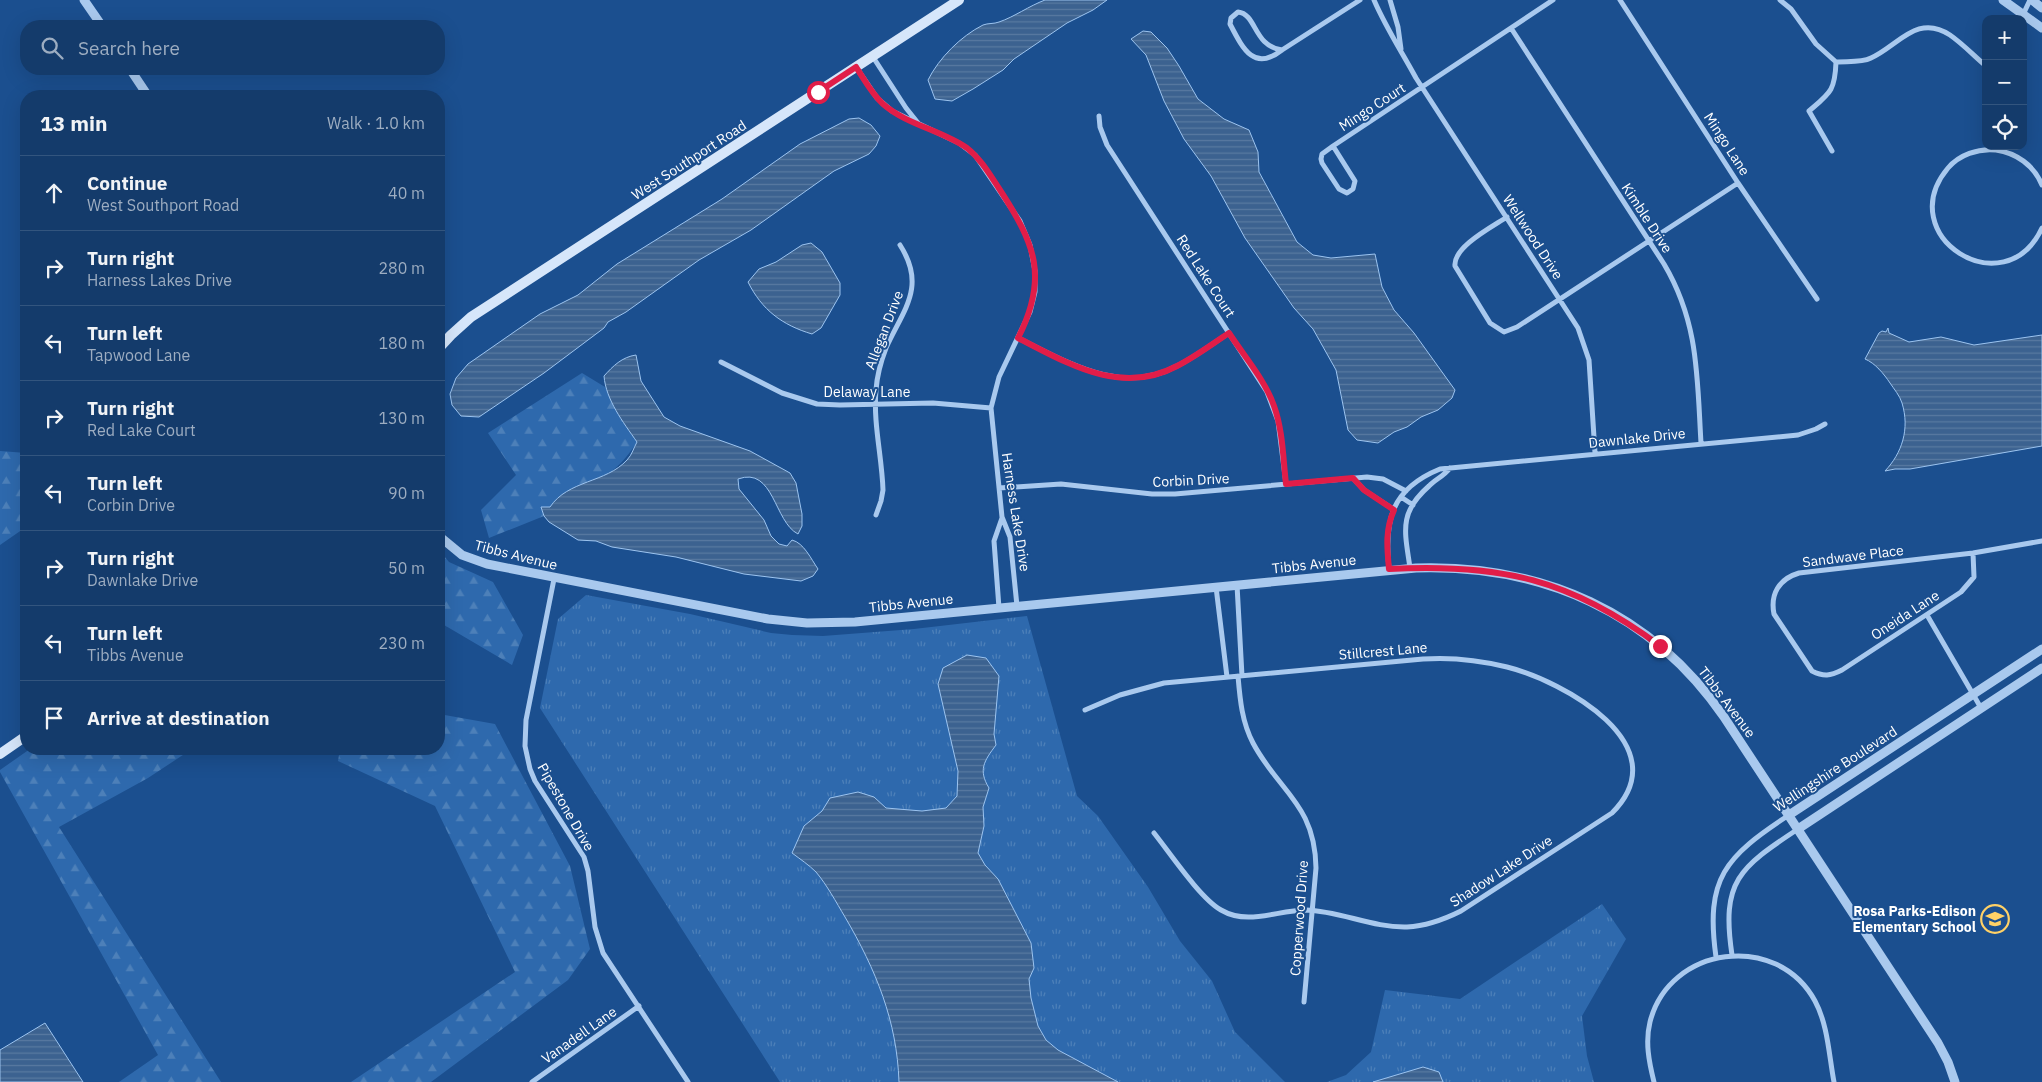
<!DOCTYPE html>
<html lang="en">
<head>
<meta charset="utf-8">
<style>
	:root { --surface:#143b6b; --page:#1d4271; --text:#f1f3f6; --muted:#9dadc1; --line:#33557e }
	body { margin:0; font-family:"IBM Plex Sans",sans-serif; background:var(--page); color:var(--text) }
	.controls { position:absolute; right:15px; top:15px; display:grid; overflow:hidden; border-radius:10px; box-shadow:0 5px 20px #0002 }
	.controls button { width:45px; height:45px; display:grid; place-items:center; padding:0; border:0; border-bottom:1px solid var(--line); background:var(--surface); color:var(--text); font:25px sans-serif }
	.stop { position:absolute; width:15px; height:15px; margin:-11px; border:4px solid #e11d48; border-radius:50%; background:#fff }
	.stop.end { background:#e11d48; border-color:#fff; box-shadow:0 1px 5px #0008 }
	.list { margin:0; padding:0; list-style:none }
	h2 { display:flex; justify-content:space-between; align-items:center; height:65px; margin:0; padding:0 20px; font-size:21px }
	h2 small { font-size:16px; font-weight:400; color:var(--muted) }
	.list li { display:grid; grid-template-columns:32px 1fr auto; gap:15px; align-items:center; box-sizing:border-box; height:75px; padding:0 20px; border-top:1px solid var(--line) }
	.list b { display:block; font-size:19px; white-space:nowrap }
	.list p { margin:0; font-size:16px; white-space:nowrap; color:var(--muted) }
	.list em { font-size:16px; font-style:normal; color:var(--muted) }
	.icon { flex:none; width:28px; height:28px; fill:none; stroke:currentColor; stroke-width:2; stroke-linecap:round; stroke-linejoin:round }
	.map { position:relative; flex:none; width:2042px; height:1082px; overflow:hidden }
	.search { position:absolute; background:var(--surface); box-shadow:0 5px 20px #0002; left:20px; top:20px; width:425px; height:55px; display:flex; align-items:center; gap:12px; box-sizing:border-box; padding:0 18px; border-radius:20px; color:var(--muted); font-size:19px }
	.panel { position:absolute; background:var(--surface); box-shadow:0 5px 20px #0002; left:20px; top:90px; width:425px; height:665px; border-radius:20px }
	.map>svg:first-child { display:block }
	.grass { fill:url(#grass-tufts) }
	.forest { fill:url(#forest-firs) }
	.water { fill:url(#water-rules); stroke:#9cc4f0 }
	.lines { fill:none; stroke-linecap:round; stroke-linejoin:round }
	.minor { stroke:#a9c9ee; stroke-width:5 }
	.tertiary { stroke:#a9c9ee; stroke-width:9 }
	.secondary { stroke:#d6e6fa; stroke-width:10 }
	.route { stroke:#e11d48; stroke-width:6 }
	.labels { text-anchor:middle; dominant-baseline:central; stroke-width:4; stroke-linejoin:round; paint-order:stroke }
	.street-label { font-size:14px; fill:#fff; stroke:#1b4f8f }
	.poi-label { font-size:14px; font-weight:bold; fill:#fff; stroke:#1b4f8f; text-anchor:end }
</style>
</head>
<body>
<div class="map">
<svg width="2042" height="1082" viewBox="0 0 2042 1082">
	<defs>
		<pattern id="grass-tufts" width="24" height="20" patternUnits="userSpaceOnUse" patternTransform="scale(1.25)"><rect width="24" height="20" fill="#2e69ad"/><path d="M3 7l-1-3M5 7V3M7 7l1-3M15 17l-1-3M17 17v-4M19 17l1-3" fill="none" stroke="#4d80b9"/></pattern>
		<pattern id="forest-firs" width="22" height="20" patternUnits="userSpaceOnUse" patternTransform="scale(1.25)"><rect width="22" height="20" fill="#2e69ad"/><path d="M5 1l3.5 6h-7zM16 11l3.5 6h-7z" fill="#4d80b9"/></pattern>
		<pattern id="water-rules" width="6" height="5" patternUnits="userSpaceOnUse" patternTransform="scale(1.25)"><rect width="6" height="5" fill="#3c6290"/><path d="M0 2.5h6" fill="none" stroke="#597aa1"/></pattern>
	</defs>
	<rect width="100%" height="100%" fill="#1b4f8f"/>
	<path class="grass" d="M586 595 690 614 771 633 792 635 823 636 914 629 1027 616 1077 796 1098 816 1148 887 1180 941 1212 981 1235 1032 1285 1082H780L540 708 558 619Z
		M1602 904 1626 939 1582 1016 1587 1056 1594 1082H1327L1346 1075 1371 1052 1385 990 1460 999Z"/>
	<path class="forest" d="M582 373 605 387 637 442C627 457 618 469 601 478 582 487 563 487 550 507H541L544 516 489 538 481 510 516 475 488 433Z
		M0 451 26 453V527L0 545Z
		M439 550 449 562 493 582 523 635 512 665 439 622Z
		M439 714 495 724 570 866 590 949 568 980 431 1082H351L515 972 435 806 338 761 340 749H439Z
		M30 749H192L148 778 59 827 221 1082H119L158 1055 0 772V770Z"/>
	<path class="water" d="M1045 0H1107L1093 10 1067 23 1014 59 1003 70 973 89 952 101 935 99 928 80C939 58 961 36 983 25 988 23 994 24 999 22 1014 17 1029 6 1045 0Z
		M1143 31 1151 32 1167 48 1179 66 1198 99 1224 119 1249 130 1258 152 1259 172 1297 242 1313 255 1331 258 1375 254 1382 287 1394 310 1414 333 1455 390 1452 398 1438 410 1421 417 1407 427 1394 432 1378 443 1357 440 1348 430 1336 370 1313 329 1294 308 1245 238 1211 176 1184 139 1164 101 1146 55 1131 39Z
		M859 118 871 125 880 136 876 146 869 154 834 171 751 230 699 260 626 312 608 322 604 328 544 373 479 417 461 416 452 405 450 394 456 378 468 364 540 314 578 295 617 264 722 199 800 144 849 119Z
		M811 243 822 252 840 283V295L821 328 812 334C782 325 762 310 748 282L759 269 776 262 802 245Z
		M1888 328 1889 333 1909 342 1941 337 1974 345 2042 335V446L1910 469H1895L1885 471C1902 453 1910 429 1902 403 1900 396 1894 389 1890 383 1884 374 1875 363 1865 359L1879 333 1882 331 1886 332Z
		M636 355 641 381 664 417 680 426 750 451 790 473 796 483 802 514V526L798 534C774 522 774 466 738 479L739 489 764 520 771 536 779 544 787 546 792 540C804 543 811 559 818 569L813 576 801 581 744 574 676 557 612 547 596 541 578 540 549 522 544 516 541 507H550C568 480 606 483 627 460 632 455 634 447 637 442 623 422 606 400 604 376 613 366 622 357 636 355Z
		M967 655 986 658 999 676 994 734 996 745C984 761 978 770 989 788L983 807 984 826 978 853 985 865 998 879 1031 943 1034 968 1029 979 1031 998 1038 1026 1046 1040 1058 1050 1118 1082H899C897 1021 876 970 845 917 836 902 827 885 816 872 809 865 800 859 792 853L804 826 822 811 830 798 858 792 874 797 886 808 922 811 946 808 957 796 958 771 938 684 943 668Z
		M45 1023 83 1082H0V1050Z
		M1423 1067 1439 1072 1443 1082H1373Z"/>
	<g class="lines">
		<path class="minor" d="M1374 0C1386 28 1402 52 1416 78L1578 328 1589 360 1595 453
			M1390 0 1398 27 1401 49
			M1620 0 1738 183 1817 299
			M1780 0 1791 9 1816 44 1836 62C1848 61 1861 63 1871 58 1898 46 1917 13 1950 35 1963 44 1974 56 1986 66
			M1238 12C1257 14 1253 46 1282 50 1254 72 1243 49 1230 24L1231 18Z
			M2021 19 2030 0
			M1511 28 1664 264C1699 323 1697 377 1701 443
			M1282 50 1360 0
			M873 57 906 108 918 123
			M856 67 877 98 892 111 959 143 975 155 1020 221 1030 245 1035 271V292L1030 312 999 377 991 408 1002 517 1010 537 1017 606
			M1099 116 1100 127 1107 145 1267 392 1278 421 1286 484
			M1333 146 1355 181 1353 189 1347 193 1339 189 1322 163 1321 159 1322 154 1333 146 1553 0
			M1832 151 1809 111C1830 93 1835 91 1836 62
			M2042 185C2034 165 2016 153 1996 150 1978 148 1959 155 1948 168 1891 236 2005 308 2042 228
			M1507 217C1492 227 1453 247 1455 266L1490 323 1504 332 1517 327 1738 183
			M1018 338C1069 363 1121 396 1177 366 1195 357 1212 344 1229 333
			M721 362 782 393 817 404 840 405 933 403 991 408
			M1353 478 1364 490 1393 509
			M999 488 1061 484 1152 494H1175L1367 477 1383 479 1406 491
			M1401 497 1413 505
			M876 515 881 501 883 490C882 457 873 423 876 390 877 376 881 361 886 348 903 310 927 287 900 245
			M1973 553 1974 577 1961 592 1842 670C1830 676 1824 677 1812 671L1774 614C1770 594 1779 579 1799 573L1973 553 2042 541
			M1410 568C1405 532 1398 513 1429 486 1436 479 1444 476 1450 468
			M1389 569C1384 520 1391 489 1440 469L1798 435 1816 429 1825 424
			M554 579 526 720 525 746 530 769 535 781 584 857 588 871 595 927 603 953 688 1082
			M1237 585 1242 676
			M1216 587 1227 677
			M999 608 994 541 1002 518
			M1927 615 1981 708
			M1238 676C1240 700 1242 722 1253 743 1279 792 1315 804 1316 868L1304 1002
			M1085 710 1120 695 1164 683 1423 659C1452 657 1479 660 1507 667 1563 681 1680 745 1612 813L1461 911C1443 920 1427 926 1407 927 1373 928 1340 911 1306 910 1277 910 1248 926 1221 910 1200 898 1170 853 1154 833
			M1732 955C1721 881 1739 868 1798 829
			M1716 957C1705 878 1725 857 1789 815
			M532 1082 639 1006
			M1654 1082C1649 1062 1645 1042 1650 1022 1669 946 1777 931 1815 1001 1828 1025 1829 1056 1834 1082"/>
		<path class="tertiary" d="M84 0 102 26
			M2003 0 2042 28
			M2032 0 2042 8
			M130 69 148 96
			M439 536 462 555 487 564 768 619 807 623 855 622 1416 568C1542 564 1652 612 1724 717L1938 1043 1948 1062 1955 1082
			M1789 815 2042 649
			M1798 829 2042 668"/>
		<path class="secondary" d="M439 348 451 335 471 317 959 0
			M0 754 26 736"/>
	</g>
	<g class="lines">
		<path class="route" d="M818 92 856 67C864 79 872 94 883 104 907 125 941 130 967 148 981 159 990 175 1000 190 1035 244 1049 277 1018 338 1069 364 1121 396 1177 366 1195 357 1212 344 1229 333 1244 356 1265 380 1274 406 1283 431 1283 458 1286 484L1353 478 1364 490 1394 510C1385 530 1387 548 1389 569 1499 563 1571 579 1660 646"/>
	</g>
	<defs>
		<symbol id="school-ring" viewBox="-11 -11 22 22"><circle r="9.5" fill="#1b4f8f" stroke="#ffd166" stroke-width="1.5"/><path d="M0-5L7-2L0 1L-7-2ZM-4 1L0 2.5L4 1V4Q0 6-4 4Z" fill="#ffd166"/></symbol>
	</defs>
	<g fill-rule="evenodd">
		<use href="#school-ring" x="1979" y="903" width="32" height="32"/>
	</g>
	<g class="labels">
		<g class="street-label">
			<text transform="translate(1372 107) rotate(-33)">Mingo Court</text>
			<text transform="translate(1727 144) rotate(57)">Mingo Lane</text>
			<text transform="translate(689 160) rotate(-33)">West Southport Road</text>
			<text transform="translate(1647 218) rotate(57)">Kimble Drive</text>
			<text transform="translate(1533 237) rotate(57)">Wellwood Drive</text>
			<text transform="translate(1206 276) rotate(57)">Red Lake Court</text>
			<text transform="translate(884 330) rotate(-69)">Allegan Drive</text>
			<text x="867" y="392">Delaway Lane</text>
			<text transform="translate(1637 438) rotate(-6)">Dawnlake Drive</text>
			<text transform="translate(1191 480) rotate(-3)">Corbin Drive</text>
			<text transform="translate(1016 512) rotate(81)">Harness Lake Drive</text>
			<text transform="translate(516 555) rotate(14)">Tibbs Avenue</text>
			<text transform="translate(1853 556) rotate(-7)">Sandwave Place</text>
			<text transform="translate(1314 564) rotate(-6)">Tibbs Avenue</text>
			<text transform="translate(911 603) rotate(-6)">Tibbs Avenue</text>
			<text transform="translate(1905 615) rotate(-33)">Oneida Lane</text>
			<text transform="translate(1383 651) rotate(-5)">Stillcrest Lane</text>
			<text transform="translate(1727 702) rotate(53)">Tibbs Avenue</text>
			<text transform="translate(1835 769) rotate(-33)">Wellingshire Boulevard</text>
			<text transform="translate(566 807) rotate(60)">Pipestone Drive</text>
			<text transform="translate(1501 871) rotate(-33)">Shadow Lake Drive</text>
			<text transform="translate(1299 918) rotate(-86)">Copperwood Drive</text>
			<text transform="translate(579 1035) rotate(-35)">Vanadell Lane</text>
		</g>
		<g class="poi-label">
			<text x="1976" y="911">Rosa Parks-Edison<tspan x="1976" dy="16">Elementary School</tspan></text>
		</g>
	</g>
</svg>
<div class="controls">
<button>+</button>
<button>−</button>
<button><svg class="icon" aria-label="locate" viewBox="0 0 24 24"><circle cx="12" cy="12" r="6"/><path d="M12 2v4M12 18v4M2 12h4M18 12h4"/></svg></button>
</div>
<div class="stop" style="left:818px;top:92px"></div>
<div class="stop end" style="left:1660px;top:646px"></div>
<div class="search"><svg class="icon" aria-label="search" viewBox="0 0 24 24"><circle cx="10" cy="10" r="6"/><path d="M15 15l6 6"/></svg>Search here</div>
<section class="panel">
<h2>13 min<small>Walk · 1.0 km</small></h2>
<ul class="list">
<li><svg class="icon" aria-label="ahead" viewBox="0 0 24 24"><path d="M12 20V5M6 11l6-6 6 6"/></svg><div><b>Continue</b><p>West Southport Road</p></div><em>40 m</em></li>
<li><svg class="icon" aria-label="right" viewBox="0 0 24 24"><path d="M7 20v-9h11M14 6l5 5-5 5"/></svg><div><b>Turn right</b><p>Harness Lakes Drive</p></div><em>280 m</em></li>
<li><svg class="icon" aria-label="left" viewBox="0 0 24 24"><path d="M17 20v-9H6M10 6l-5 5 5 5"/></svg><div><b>Turn left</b><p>Tapwood Lane</p></div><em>180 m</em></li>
<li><svg class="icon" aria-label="right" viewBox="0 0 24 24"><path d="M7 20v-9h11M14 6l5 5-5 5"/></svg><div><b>Turn right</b><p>Red Lake Court</p></div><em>130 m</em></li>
<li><svg class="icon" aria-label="left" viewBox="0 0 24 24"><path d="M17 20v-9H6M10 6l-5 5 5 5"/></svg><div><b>Turn left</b><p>Corbin Drive</p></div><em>90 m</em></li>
<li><svg class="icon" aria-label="right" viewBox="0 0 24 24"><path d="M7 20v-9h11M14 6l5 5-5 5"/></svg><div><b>Turn right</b><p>Dawnlake Drive</p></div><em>50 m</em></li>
<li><svg class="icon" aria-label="left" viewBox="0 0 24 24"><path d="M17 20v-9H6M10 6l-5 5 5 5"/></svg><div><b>Turn left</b><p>Tibbs Avenue</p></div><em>230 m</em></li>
<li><svg class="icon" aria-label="arrive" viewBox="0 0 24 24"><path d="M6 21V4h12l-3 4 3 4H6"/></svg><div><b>Arrive at destination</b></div></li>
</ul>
</section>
</div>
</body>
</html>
